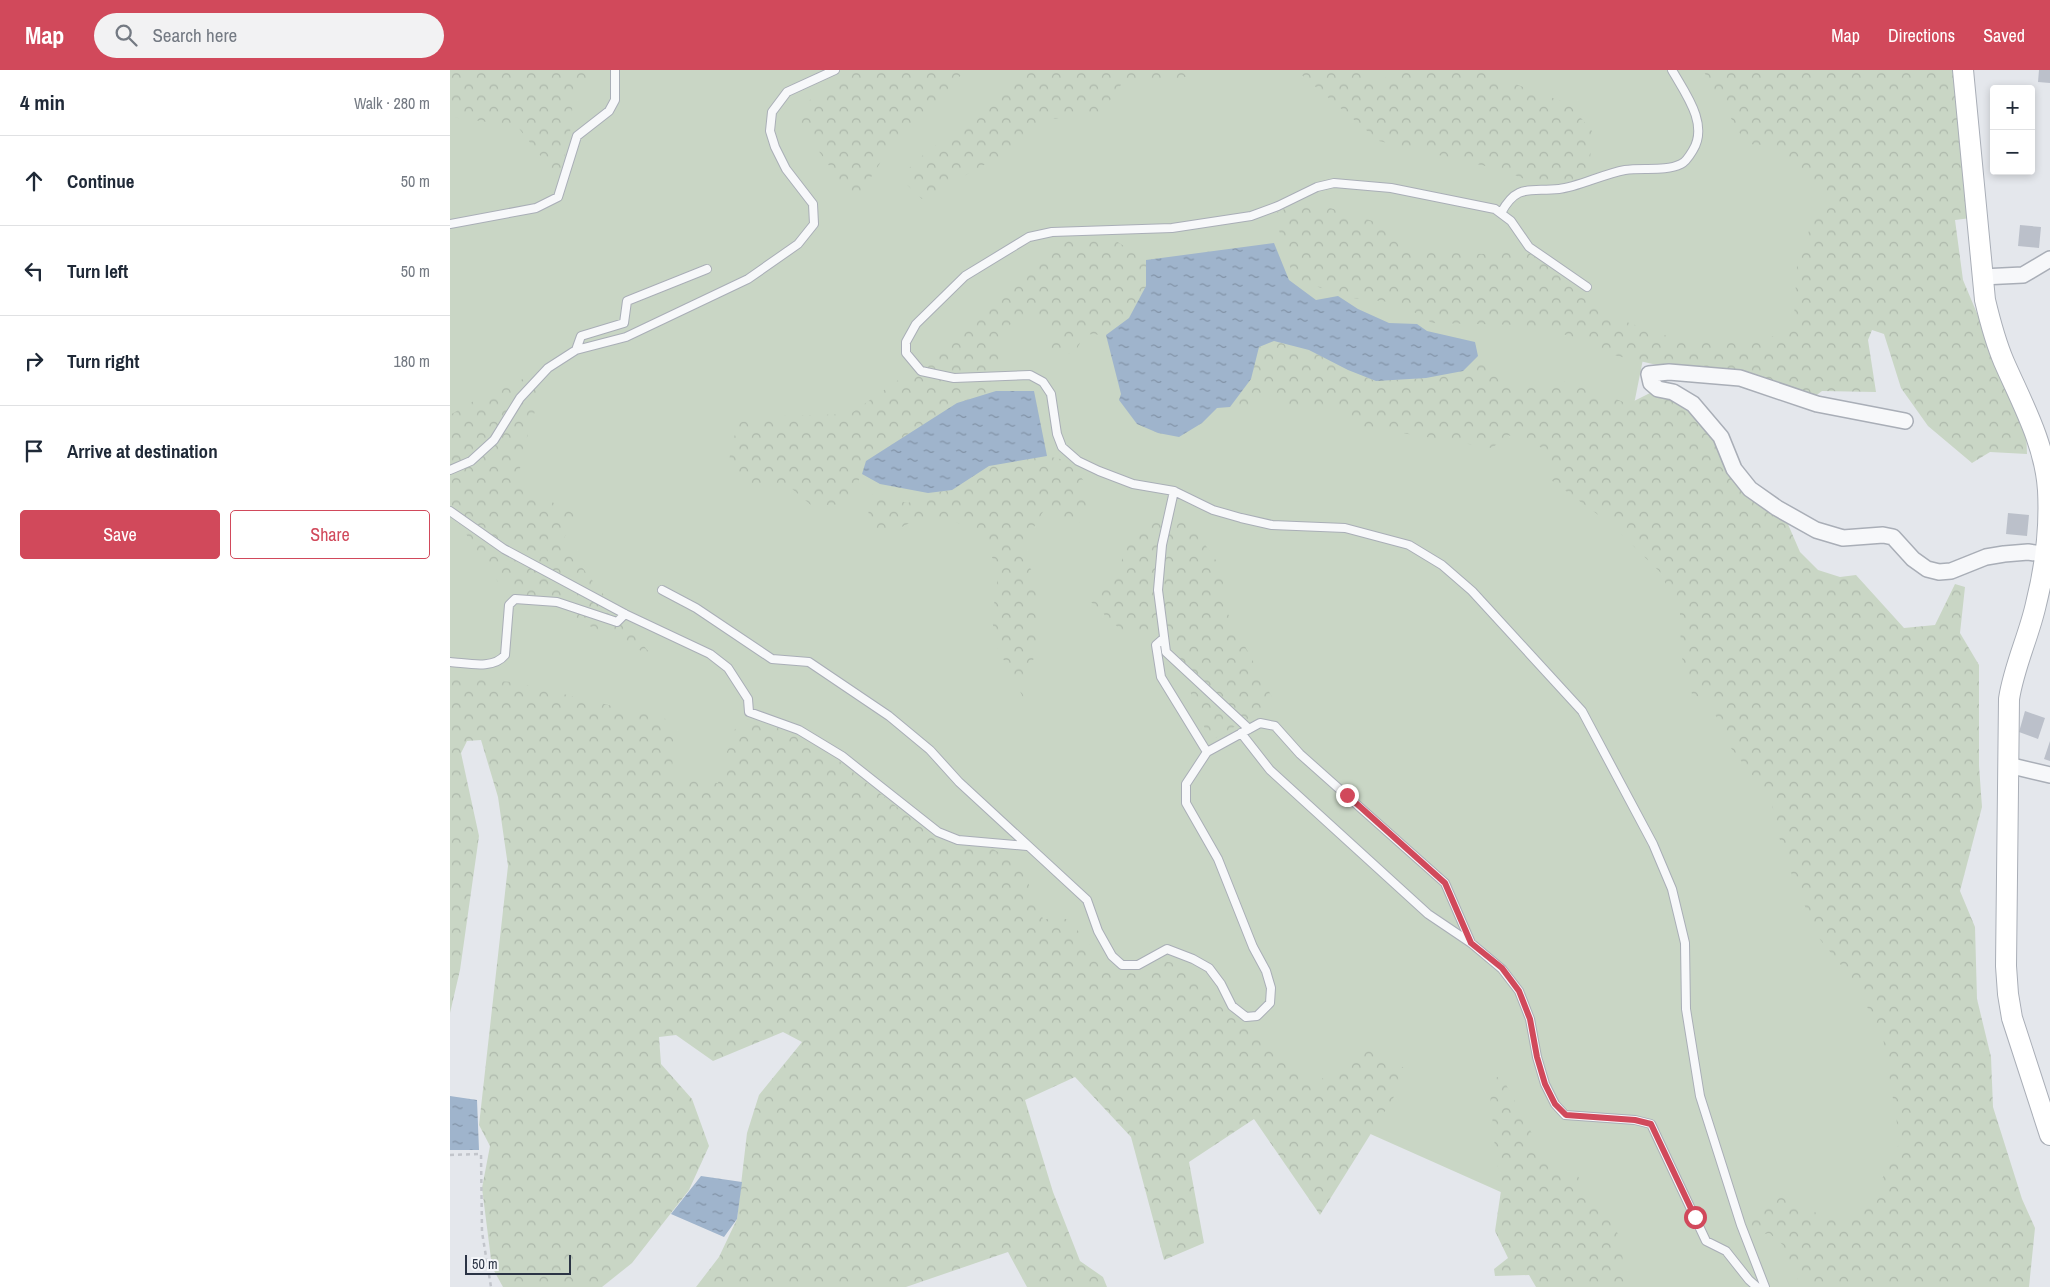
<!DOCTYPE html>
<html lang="en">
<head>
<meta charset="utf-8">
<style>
	:root { --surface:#fff; --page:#f2f2f3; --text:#1f2937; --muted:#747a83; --line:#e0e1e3; --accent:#d1495b }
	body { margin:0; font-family:"Archivo Narrow",sans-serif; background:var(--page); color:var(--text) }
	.controls { position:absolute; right:15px; top:15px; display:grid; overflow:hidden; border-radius:5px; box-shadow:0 2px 8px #0003 }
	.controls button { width:45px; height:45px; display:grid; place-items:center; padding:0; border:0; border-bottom:1px solid var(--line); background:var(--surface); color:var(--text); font:25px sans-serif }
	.scale { position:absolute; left:15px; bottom:12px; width:106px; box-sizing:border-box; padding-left:5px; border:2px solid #2b3445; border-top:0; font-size:14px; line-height:18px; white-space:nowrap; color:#2b3445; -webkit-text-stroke:4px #f4f6f9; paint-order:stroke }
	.stop { position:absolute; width:15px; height:15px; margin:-11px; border:4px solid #d1495b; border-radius:50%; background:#fff }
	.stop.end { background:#d1495b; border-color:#fff; box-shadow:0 1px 5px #0008 }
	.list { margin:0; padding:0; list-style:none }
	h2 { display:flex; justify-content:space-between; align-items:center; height:65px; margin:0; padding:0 20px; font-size:21px }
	h2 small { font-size:16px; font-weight:400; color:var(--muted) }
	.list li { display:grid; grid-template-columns:32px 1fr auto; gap:15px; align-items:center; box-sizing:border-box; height:90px; padding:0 20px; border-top:1px solid var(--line) }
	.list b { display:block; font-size:19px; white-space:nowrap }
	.list em { font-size:16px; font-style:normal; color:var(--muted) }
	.actions { display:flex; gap:10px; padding:15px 20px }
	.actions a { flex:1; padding:11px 0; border:1px solid var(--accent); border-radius:5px; text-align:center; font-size:18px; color:var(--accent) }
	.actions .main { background:var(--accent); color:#fff }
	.icon { flex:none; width:28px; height:28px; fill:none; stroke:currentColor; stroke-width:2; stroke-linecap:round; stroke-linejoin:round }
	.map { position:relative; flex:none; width:1600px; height:1217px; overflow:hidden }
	header { display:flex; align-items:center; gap:30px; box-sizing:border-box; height:70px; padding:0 25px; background:var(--accent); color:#fff }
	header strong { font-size:24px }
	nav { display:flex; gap:28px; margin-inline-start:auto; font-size:18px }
	.search { width:350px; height:45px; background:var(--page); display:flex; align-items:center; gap:12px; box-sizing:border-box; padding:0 18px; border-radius:28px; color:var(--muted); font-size:19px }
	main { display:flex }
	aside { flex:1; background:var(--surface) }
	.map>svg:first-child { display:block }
	.grass { fill:#c9d6c5 }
	.forest { fill:url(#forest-crowns) }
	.water { fill:url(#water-ripples) }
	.building { fill:#bbc0ca }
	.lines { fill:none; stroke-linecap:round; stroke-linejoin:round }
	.lane-casing { stroke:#a9aeb7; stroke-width:10 }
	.street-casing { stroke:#a9aeb7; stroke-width:18 }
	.secondary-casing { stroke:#a9aeb7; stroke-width:22 }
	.path { stroke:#c2c5cb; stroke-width:2.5; stroke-dasharray:4 4; stroke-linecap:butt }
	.lane { stroke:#f7f8fa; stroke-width:8 }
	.street { stroke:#f7f8fa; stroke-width:15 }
	.secondary { stroke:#fff; stroke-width:20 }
	.route { stroke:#d1495b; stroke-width:6 }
</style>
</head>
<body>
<header>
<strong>Map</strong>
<div class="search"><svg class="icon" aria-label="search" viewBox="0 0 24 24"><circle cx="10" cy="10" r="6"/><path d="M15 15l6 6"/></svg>Search here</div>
<nav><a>Map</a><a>Directions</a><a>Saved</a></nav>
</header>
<main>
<aside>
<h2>4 min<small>Walk · 280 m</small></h2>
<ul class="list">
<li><svg class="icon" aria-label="ahead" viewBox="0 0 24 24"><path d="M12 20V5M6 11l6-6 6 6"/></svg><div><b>Continue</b></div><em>50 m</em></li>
<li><svg class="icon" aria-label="left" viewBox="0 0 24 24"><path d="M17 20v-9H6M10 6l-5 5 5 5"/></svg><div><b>Turn left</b></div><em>50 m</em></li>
<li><svg class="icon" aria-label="right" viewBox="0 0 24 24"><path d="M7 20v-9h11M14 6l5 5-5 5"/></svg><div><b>Turn right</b></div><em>180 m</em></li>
<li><svg class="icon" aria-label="arrive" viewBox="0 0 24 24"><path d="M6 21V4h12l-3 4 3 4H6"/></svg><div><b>Arrive at destination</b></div></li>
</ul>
<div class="actions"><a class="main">Save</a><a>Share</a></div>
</aside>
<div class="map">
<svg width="1600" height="1217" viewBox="0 0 1600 1217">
	<defs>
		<pattern id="forest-crowns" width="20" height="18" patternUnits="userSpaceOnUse" patternTransform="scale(1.25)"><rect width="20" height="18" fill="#c9d6c5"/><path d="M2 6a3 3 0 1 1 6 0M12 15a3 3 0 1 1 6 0" fill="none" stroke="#adb8ab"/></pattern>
		<pattern id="water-ripples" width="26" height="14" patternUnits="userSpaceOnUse" patternTransform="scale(1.25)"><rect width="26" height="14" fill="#9fb4cc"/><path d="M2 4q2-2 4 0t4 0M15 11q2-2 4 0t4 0" fill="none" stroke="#8293a7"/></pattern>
	</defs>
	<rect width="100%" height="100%" fill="#e4e7ec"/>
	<path class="grass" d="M0 0H1275L1393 124 1354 259 1320 283 1195 279 1167 420 1459 970 1477 1132 1423 1217H1149L1089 1139 413 838 0 645Z"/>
	<path class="forest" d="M0 0H150L123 31 120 63 109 109 67 56 0 47Z
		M408 0H516L436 84 405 132 348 52 352 35Z
		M581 0H758L715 13 675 9 652 42 596 50 552 85 472 129 450 108 467 90Z
		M840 0H909L915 14 934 11 940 0H1028L1119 34 1142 61 1139 105 1110 114 1084 113 1052 100 929 71 847 1Z
		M1251 0H1506L1521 148 1505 150 1513 210 1576 360 1577 384 1540 382 1522 393 1478 356 1451 318 1434 264 1422 260 1418 270 1426 322 1372 321 1364 327 1293 302 1207 295 1159 284 1121 266 1070 255 982 253 949 233 902 228 844 209 824 144 854 130 926 152 963 182 1038 184 1071 178 1129 217 1158 245 1209 264 1236 270 1298 274 1329 264 1344 247 1347 196 1364 146 1378 126 1344 96 1330 76 1296 74 1254 2Z
		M618 171H666L696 190V216L679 248 656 265 635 264 624 284 597 281 599 263 591 247 568 246 551 265 546 321 507 333 416 391 412 404 396 434 362 436 341 418 295 413 279 394 281 375 290 352 329 346 400 344 494 278 507 260Z
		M824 271 859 280 898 300 926 311 976 308 1012 301 1028 286 1063 318 1109 310 1154 324 1178 334 1204 321 1242 334 1283 399 1334 445 1350 482 1368 500 1390 507 1406 505 1454 558 1485 555 1505 514 1515 517 1510 563 1529 595V696L1532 737 1510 821 1525 857 1527 929 1541 987 1543 1037 1572 1129 1585 1158 1579 1217H1349L1350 1214 1333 1175 1319 1163 1304 1167 1297 1150 1325 1121 1370 1145 1389 1151 1423 1127 1450 1072 1433 968 1404 911 1368 867 1343 808 1328 764 1321 729 1277 673 1260 632 1242 624 1231 584 1230 543 1210 502 1162 455 1101 410 1095 379 1058 365 1042 378 910 356 886 340 835 334 813 326 797 343 780 337 801 309 809 277Z
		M98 298 75 374 67 413 126 445 112 472 202 586 48 512 2 443 0 442V345L27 329Z
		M597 386 619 391 633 410 641 439 630 453 594 440 569 482 589 511V575L576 608 575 631 546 575 542 549 549 499 527 462 499 449 466 450 435 465 418 462 419 424 458 433 478 423 502 420 539 396Z
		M732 441 776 505 769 527 825 633 760 671 717 564 674 563 641 532 668 501 680 467 702 443Z
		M0 608 64 612 224 651 222 709 268 713 283 661 302 646 375 680 462 749 501 775 541 778 571 795 593 849H618L661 900 686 904 710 891 733 894 777 938 865 1014 914 977 960 1001 870 1145 804 1049 739 1092 754 1173 714 1190 681 1067 625 1007 575 1030 603 1122 630 1191 653 1207 657 1217H577L558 1182 456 1217H246L269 1187 287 1149 297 1063 309 1025 352 972 333 962 263 991 226 965 209 967 211 994 242 1029 259 1076 239 1120 182 1193 152 1217H53L42 1197 32 1118 40 1076 29 1055 58 796 48 727 31 670 17 671 11 683 29 766 10 900 0 943Z
		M1051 1005 1104 1105 1125 1102 1171 1168 1174 1207 1191 1217H1086L1079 1205 1045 1206 1044 1199 1058 1188 1045 1161 1052 1114 1046 1089 1039 1012Z"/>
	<path class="water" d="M824 173 839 210 866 230 888 226 908 239 939 253 967 254 977 261 1025 272 1028 286 1013 301 976 308 926 311 898 300 859 280 824 271 809 277 801 309 780 337 767 338 752 353 729 367 708 363 687 354 669 330 671 324 656 265 679 248 696 216V190Z
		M546 321H584L597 386 539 396 502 420 478 423 430 414 412 404 416 391 507 333Z
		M0 1026 27 1030 29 1080H0Z
		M251 1106 292 1112 287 1149 274 1167 221 1144Z"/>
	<path class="building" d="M1589 0H1600V13L1588 12Z
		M1570 155 1591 157 1589 178 1568 176Z
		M1558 443 1579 445 1577 466 1556 464Z
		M1575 641 1595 648 1588 669 1569 662Z
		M1600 671V691L1594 689Z"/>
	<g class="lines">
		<defs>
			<path id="lane" d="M1051 143C1067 113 1080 122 1109 119 1128 117 1153 104 1175 100 1192 97 1215 102 1231 94 1236 92 1240 85 1243 80 1259 54 1235 23 1222 0
				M0 154 86 138 108 127 127 66 159 41 165 30V0
				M1137 217 1079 177 1061 151 1045 139 941 118 884 113 867 117 828 136 801 146 722 158 602 162 579 167 515 206 466 254 456 272V283L471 301 504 308 580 305 593 312 601 324 607 364 612 377 628 391 649 401 683 414 724 421 763 440 791 448 822 455 895 458 959 475 992 495 1022 521 1132 641 1203 774 1222 819 1235 873 1236 939 1250 1026 1291 1155 1315 1217
				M126 280 131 266 174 253 177 231 257 199
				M0 400 21 391 44 370 70 328 98 298 126 280 176 267 298 209 348 174 364 154 363 134 336 99 325 77 320 61 322 42 337 22 385 0
				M724 421 712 475 708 520 716 582 799 659
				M0 441 54 479 175 544 260 584 278 598 298 629 299 642 349 660 392 686 488 762 508 770 577 776
				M212 520 246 538 322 589 359 592 439 646 480 680 509 712 637 830 648 861 662 886 672 895H688L717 879 743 889 759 898 771 914 782 936 796 947 807 946 820 933 821 918 816 901 803 877 768 789 736 733V714L757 682 810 653 825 656 850 684 995 813 1021 873
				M714 568 706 575 711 607 757 682
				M0 592C17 593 43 600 55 585L59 535 65 529 107 532 167 552 175 544
				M791 663 820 700 978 844 1021 873 1052 899 1069 921 1080 949 1087 987 1095 1014 1105 1034 1115 1045 1185 1050 1201 1054 1256 1171 1276 1181 1299 1210 1307 1217"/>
			<path id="street" d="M1532 207 1573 205 1600 189
				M1455 351 1367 334 1290 308 1219 302 1199 304 1201 313 1208 319 1223 322 1243 334 1271 367 1284 399 1300 419 1327 438 1366 460 1393 468 1433 465 1443 467 1463 489 1477 499 1489 502 1501 501 1536 487 1554 484 1578 482 1600 485
				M1558 695 1600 705"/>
			<path id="secondary" d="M1513 0 1535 230C1540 251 1545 271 1554 292 1572 333 1595 374 1598 420 1600 457 1595 498 1586 534 1579 566 1564 596 1559 629L1556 896 1558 924 1562 948 1600 1065"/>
		</defs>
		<use href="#lane" class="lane-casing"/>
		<use href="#street" class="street-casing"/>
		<use href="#secondary" class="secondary-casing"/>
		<path class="path" d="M0 1085 31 1084 32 1162 41 1217"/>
		<use href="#lane" class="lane"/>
		<use href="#street" class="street"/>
		<use href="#secondary" class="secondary"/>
	</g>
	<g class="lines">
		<path class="route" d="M897 725 995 813 1021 873 1052 898 1069 921 1080 949 1087 987 1095 1014 1105 1034 1116 1045 1185 1050 1201 1054 1245 1147"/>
	</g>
</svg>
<div class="controls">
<button>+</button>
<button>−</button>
</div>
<div class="scale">50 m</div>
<div class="stop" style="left:1245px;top:1147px"></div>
<div class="stop end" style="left:897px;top:725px"></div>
</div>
</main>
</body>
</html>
